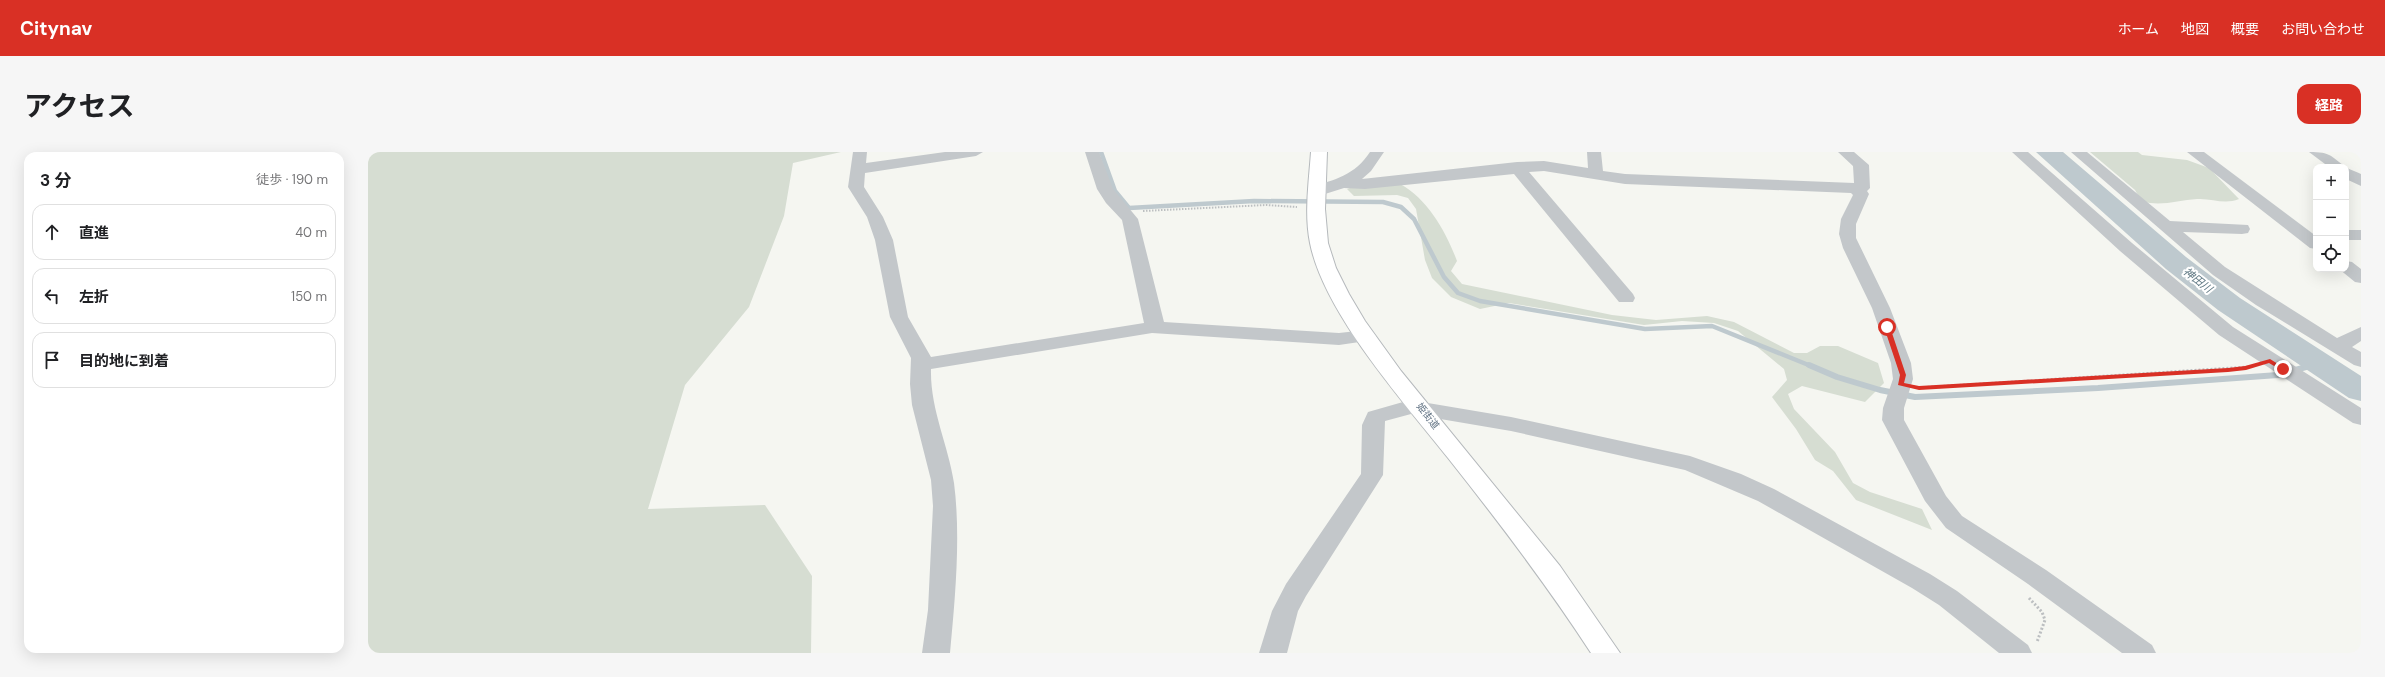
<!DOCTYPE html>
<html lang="ja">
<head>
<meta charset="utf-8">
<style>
	:root { --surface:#fff; --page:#f6f6f6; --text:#202124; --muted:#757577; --line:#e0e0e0; --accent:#d93025 }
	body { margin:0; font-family:"DM Sans","Noto Sans JP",sans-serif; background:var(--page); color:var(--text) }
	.controls { position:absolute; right:12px; top:12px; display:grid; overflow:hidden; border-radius:8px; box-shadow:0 4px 16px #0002 }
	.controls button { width:36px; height:36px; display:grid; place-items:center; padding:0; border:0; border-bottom:1px solid var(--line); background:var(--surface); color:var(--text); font:20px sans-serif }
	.stop { position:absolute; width:12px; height:12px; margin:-9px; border:3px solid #d93025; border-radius:50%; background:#fff }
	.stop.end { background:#d93025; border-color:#fff; box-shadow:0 1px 4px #0008 }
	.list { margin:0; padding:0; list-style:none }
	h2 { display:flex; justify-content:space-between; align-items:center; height:52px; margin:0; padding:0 16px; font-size:17px }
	h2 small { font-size:13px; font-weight:400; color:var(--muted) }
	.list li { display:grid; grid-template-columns:26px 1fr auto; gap:12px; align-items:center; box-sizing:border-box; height:56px; margin:0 8px 8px; padding:0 8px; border:1px solid var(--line); border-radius:12px }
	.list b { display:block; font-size:15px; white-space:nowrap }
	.list em { font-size:13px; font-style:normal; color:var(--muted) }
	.icon { flex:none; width:22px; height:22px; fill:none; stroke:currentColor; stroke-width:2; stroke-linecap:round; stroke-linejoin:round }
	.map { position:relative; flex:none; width:1993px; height:501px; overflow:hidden; border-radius:12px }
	header { display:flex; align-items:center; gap:24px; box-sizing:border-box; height:56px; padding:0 20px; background:var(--accent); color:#fff }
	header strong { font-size:19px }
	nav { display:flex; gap:22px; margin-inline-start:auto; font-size:14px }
	.intro { display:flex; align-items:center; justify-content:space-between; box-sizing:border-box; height:96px; padding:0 24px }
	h1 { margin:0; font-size:28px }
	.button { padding:10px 18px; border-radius:12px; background:var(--accent); color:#fff; font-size:14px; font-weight:700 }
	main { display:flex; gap:24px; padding:0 24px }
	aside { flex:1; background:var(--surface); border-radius:12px; box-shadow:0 4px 16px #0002 }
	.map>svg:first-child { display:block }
	.green { fill:#d6ddd2 }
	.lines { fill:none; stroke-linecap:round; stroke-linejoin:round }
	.stream-far1 { stroke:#bec9ce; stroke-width:4.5 }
	.stream { stroke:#bec9ce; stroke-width:6 }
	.river { fill:#bec9ce; fill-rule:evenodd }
	.highway-casing { stroke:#b5b9bc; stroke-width:2 }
	.path-far1 { stroke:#bcbfc1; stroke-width:2; stroke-dasharray:1.5 1.5; stroke-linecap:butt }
	.path { stroke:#bcbfc1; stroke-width:3; stroke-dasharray:2 2; stroke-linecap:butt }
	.minor { fill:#c3c7ca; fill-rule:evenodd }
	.highway { fill:#fff; fill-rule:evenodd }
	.route { fill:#d93025 }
	.labels { text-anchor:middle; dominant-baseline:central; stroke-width:4; stroke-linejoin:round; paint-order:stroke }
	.street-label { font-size:10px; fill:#637485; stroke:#fff }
	.water-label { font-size:11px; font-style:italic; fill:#5e7782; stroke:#fff }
</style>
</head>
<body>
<header>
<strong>Citynav</strong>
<nav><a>ホーム</a><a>地図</a><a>概要</a><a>お問い合わせ</a></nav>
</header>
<div class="intro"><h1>アクセス</h1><a class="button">経路</a></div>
<main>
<aside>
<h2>3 分<small>徒歩 · 190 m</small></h2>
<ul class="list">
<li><svg class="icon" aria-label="ahead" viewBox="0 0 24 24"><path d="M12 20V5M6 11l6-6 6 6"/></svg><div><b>直進</b></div><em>40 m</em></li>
<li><svg class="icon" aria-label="left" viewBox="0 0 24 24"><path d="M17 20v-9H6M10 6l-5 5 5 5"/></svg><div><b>左折</b></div><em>150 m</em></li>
<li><svg class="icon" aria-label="arrive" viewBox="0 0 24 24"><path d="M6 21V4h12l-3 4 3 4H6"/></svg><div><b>目的地に到着</b></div></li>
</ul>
</aside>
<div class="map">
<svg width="1993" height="501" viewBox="0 0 1993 501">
	<rect width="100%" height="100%" fill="#f5f6f1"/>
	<path class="green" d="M0 0H473L425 11 416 64 381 155 317 233 280 357 397 353 444 424 443 501H0Z
		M1722 0H1770L1774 3 1819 8 1841 16 1871 47C1856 53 1844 46 1829 47 1813 48 1798 53 1782 51 1775 50 1770 44 1767 38Z
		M1032 32C1060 47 1078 80 1089 109L1083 119 1094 132 1244 163 1288 168 1339 164 1366 170 1426 201H1439L1452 194H1470L1510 211 1516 231 1497 250 1434 234 1420 242 1426 257 1467 300 1485 331 1502 340 1554 357 1564 378 1488 348 1465 319 1447 308 1428 277 1404 245 1419 228 1416 217 1370 179 1346 171 1314 169 1276 173 1141 151 1112 157 1083 145 1064 126 1057 108 1048 57 1040 46 1029 43 986 44 979 37 987 34Z"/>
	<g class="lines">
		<path class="stream-far1" d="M733 0 747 39 761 56 886 49 1015 50 1033 55 1046 67 1076 125 1090 141 1112 149 1277 177 1344 174 1443 214
			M1941 214 1950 212"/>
		<path class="stream" d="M1441 213 1469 225 1512 238 1547 245 1730 236 1910 223 1945 213"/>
		<path class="river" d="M1668 0H1695L1818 105 1872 146 1993 224V249L1981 246 1850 158 1798 117Z"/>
		<defs>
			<path id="highway" d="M943 0H959L957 57 960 91 968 116 981 142 997 169 1033 219 1192 414 1252 501H1223C1179 433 1130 369 1080 306 1035 249 956 161 942 91 936 61 941 29 943 0Z"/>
		</defs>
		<use href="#highway" class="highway-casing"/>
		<path class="path-far1" d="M775 59 898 53 929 55"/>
		<path class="path" d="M1551 236 1881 215
			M1661 446 1674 460 1677 468 1669 490"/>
		<path class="minor" d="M485 0H499L498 11 577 0H615L608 4 497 21 496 35 515 65 525 88 540 165 563 205 776 171 754 68 738 51 729 37 717 0H731L745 37 770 67 796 170 971 181 998 178 1005 180 1008 184 1005 188 971 193 784 181 563 217C562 257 580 292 586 331 593 385 587 447 582 501H554L560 458 565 354 563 328 544 253 542 232 543 206 522 165 507 88 499 65 480 35Z
			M1002 0H1016L1003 19 994 27 1149 10 1176 9 1220 16 1219 0H1233L1235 19 1257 22 1486 31 1485 14 1470 0H1486L1501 13 1502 36 1499 39 1501 42 1488 72V86L1522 156 1543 211 1545 227 1536 256V268L1578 344 1594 364 1678 418 1784 493 1788 501H1754L1660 432 1578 376 1557 349 1514 268 1515 256 1525 227 1523 211 1504 156 1475 96 1471 82 1473 67 1485 43 1483 41 1257 32 1176 19 1161 20 1265 142 1267 146 1265 150H1251L1146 22 997 37 976 36 957 42 942 41 940 38 942 35C967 28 987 23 1002 0Z
			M1644 0H1660L1764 91 1865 175 1993 256V273L1985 271 1851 183 1752 99Z
			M1703 0H1719L1802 69 1880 73 1882 77 1880 81 1874 82 1815 80 1857 115 1969 186 1993 175V189L1984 195 1993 200V215L1986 213 1888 153 1845 123Z
			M1819 0H1836L1948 84V97L1942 96Z
			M1941 0C1964 0 1962 4 1979 16 1983 18 1989 20 1993 22V34L1978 27V15H1961Z
			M1978 78H1993V88H1978Z
			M1978 109 1984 110 1993 117V131L1987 130 1971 117H1978Z
			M1042 248 1143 265 1322 304 1373 322 1406 337 1562 422 1589 439 1660 493 1664 501H1631L1571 453 1544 436 1390 349 1317 318 1143 279 1043 262 1017 269 1015 323 938 444 930 459 919 501H891L904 459 918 432 993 322 994 273 1000 260Z"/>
		<use href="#highway" class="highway"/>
	</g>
	<path class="route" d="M1519 173 1522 175 1538 223 1536 231 1551 234 1860 216 1877 214 1902 207 1918 217 1913 218 1901 211 1878 218 1860 220 1551 238 1530 233 1532 223 1516 175Z"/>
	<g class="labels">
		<g class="street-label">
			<text transform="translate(1060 264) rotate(52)">姫街道</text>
		</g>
		<g class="water-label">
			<text transform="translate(1830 128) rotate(38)">神田川</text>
		</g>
	</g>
</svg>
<div class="controls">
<button>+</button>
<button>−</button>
<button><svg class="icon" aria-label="locate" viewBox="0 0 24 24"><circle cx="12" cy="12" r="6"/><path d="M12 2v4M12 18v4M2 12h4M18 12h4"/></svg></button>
</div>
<div class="stop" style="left:1519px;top:175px"></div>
<div class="stop end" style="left:1915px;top:217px"></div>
</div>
</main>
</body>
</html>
